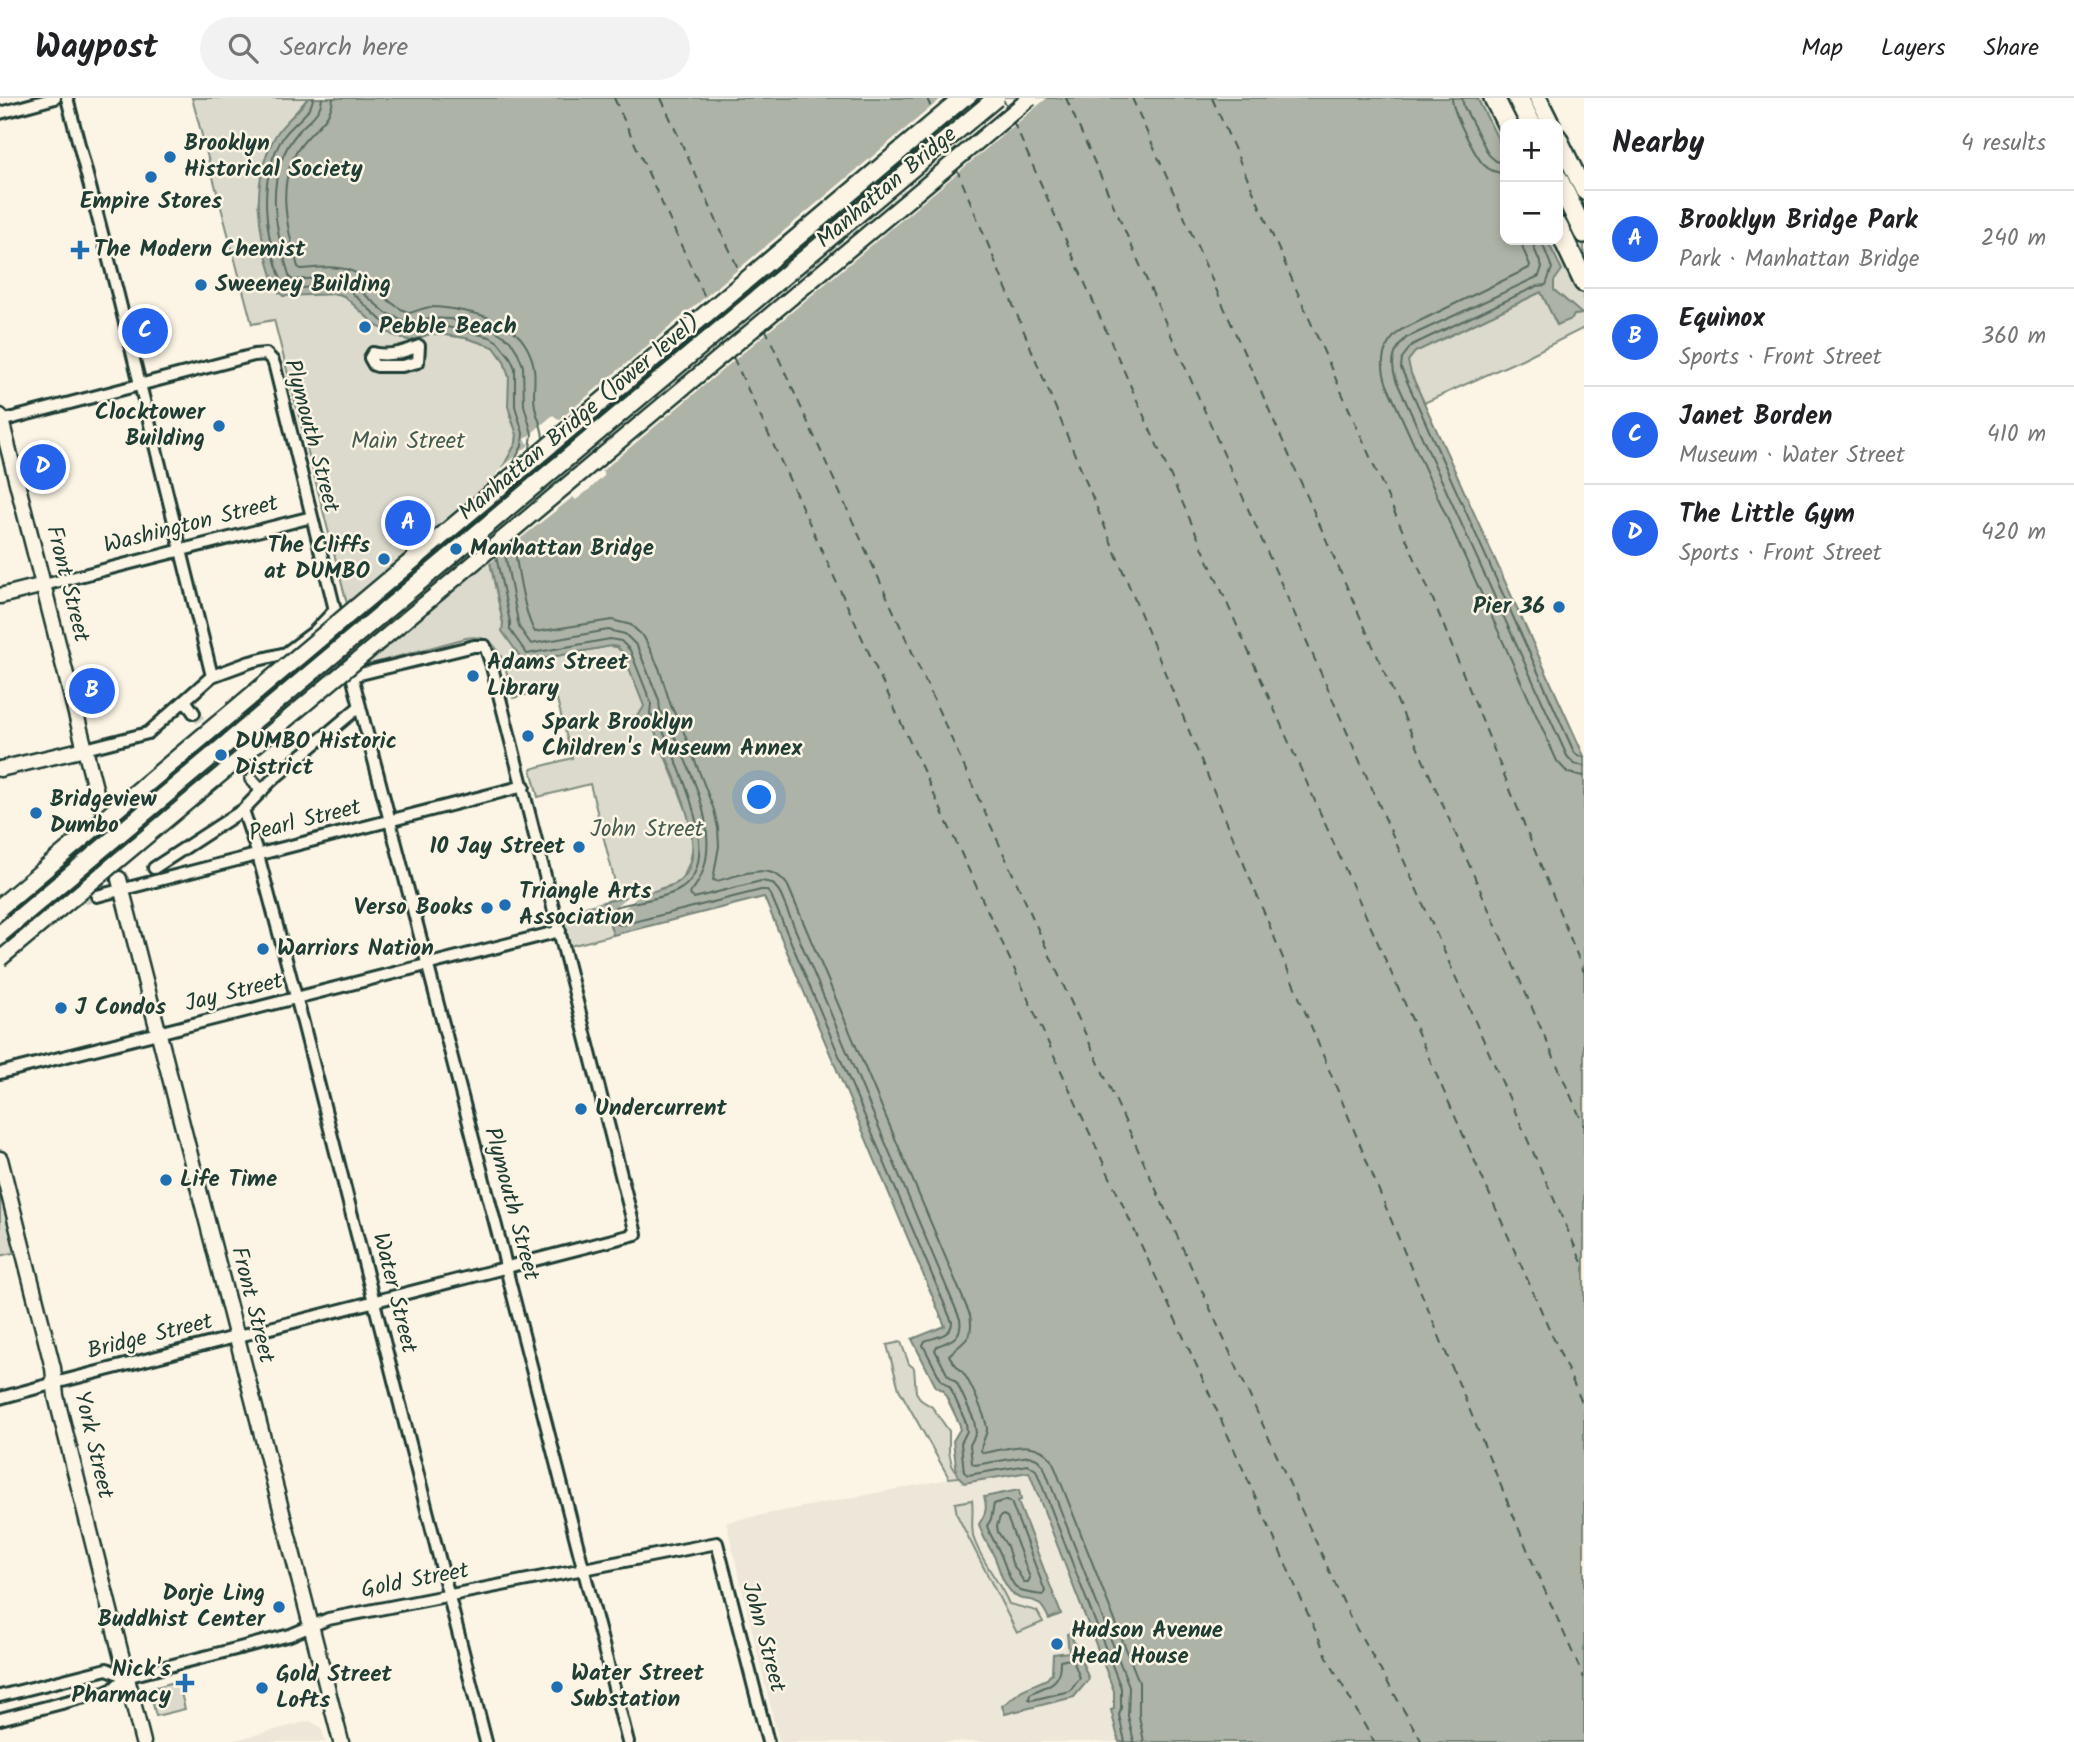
<!DOCTYPE html>
<html lang="en">
<head>
<meta charset="utf-8">
<style>
	:root { --surface:#fff; --page:#f2f2f2; --text:#202124; --muted:#757577; --line:#e0e0e0; --accent:#2563eb }
	body { margin:0; font-family:Kalam,sans-serif; background:var(--page); color:var(--text) }
	.controls { position:absolute; right:21px; top:21px; display:grid; overflow:hidden; border-radius:14px; box-shadow:0 4px 10px #0003 }
	.controls button { width:63px; height:63px; display:grid; place-items:center; padding:0; border:0; border-bottom:2px solid var(--line); background:var(--surface); color:var(--text); font:35px sans-serif }
	.you { position:absolute; left:760px; top:700px; width:24px; height:24px; margin:-18px; border:5px solid #fff; border-radius:50%; background:#1a73e8; box-shadow:0 0 0 10px #1a73e833 }
	.badge { display:grid; place-items:center; width:46px; height:46px; border-radius:50%; background:var(--accent); color:#fff; font-size:23px; font-weight:700 }
	.pin { position:absolute; translate:-50% -50%; border:4px solid #fff; box-shadow:0 2px 7px #0006 }
	.list { margin:0; padding:0; list-style:none }
	h2 { display:flex; justify-content:space-between; align-items:center; height:91px; margin:0; padding:0 28px; font-size:30px }
	h2 small { font-size:23px; font-weight:400; color:var(--muted) }
	.list li { display:grid; grid-template-columns:46px 1fr auto; gap:21px; align-items:center; box-sizing:border-box; height:98px; padding:0 28px; border-top:2px solid var(--line) }
	.list b { display:block; font-size:26px; white-space:nowrap }
	.list p { margin:0; font-size:23px; white-space:nowrap; color:var(--muted) }
	.list em { font-size:23px; font-style:normal; color:var(--muted) }
	.icon { flex:none; width:38px; height:38px; fill:none; stroke:currentColor; stroke-width:2; stroke-linecap:round; stroke-linejoin:round }
	.map { position:relative; flex:none; width:1584px; height:1644px; overflow:hidden }
	header { display:flex; align-items:center; gap:42px; box-sizing:border-box; height:98px; padding:0 35px; background:var(--surface); border-bottom:2px solid var(--line) }
	header strong { font-size:33px }
	nav { display:flex; gap:38px; margin-inline-start:auto; font-size:24px }
	.search { width:490px; height:63px; background:var(--page); display:flex; align-items:center; gap:18px; box-sizing:border-box; padding:0 24px; border-radius:38px; color:var(--muted); font-size:26px }
	main { display:flex }
	aside { flex:1; background:var(--surface) }
	.map>svg:first-child { display:block }
	.built { fill:#ece7d8 }
	.green { fill:#dcdacc; stroke:#7e8c80; stroke-width:2 }
	.water { fill:#aeb3a7; stroke:#758479; stroke-width:2 }
	.pier { fill:#fcf5e5 }
	.lines { fill:none; stroke-linecap:round; stroke-linejoin:round }
	.shore { stroke:#586c62; stroke-width:2 }
	.ferry { stroke:#435a51; stroke-width:2; stroke-dasharray:9 7; stroke-linecap:butt }
	.street-tunnel { stroke:#d0d0c2; stroke-width:10; stroke-dasharray:10 5; stroke-linecap:butt }
	.secondary-tunnel { stroke:#d0d0c2; stroke-width:14; stroke-dasharray:14 7; stroke-linecap:butt }
	.street-casing { stroke:#1f3d34; stroke-width:16 }
	.secondary-casing { stroke:#1f3d34; stroke-width:19 }
	.primary-casing { stroke:#1f3d34; stroke-width:21 }
	.highway-casing { stroke:#1f3d34; stroke-width:24 }
	.street { stroke:#fcf5e5; stroke-width:10 }
	.secondary { stroke:#fcf5e5; stroke-width:14 }
	.primary { stroke:#fcf5e5; stroke-width:16 }
	.highway { stroke:#fcf5e5; stroke-width:19 }
	.rail-casing { stroke:#1f3d34; stroke-width:6 }
	.rail { stroke:#fcf5e5; stroke-width:3.5; stroke-dasharray:10; stroke-linecap:butt }
	.secondary-bridge-casing { stroke:#1f3d34; stroke-width:19; stroke-linecap:butt }
	.primary-bridge-casing { stroke:#1f3d34; stroke-width:21; stroke-linecap:butt }
	.secondary-bridge { stroke:#fcf5e5; stroke-width:14 }
	.primary-bridge { stroke:#fcf5e5; stroke-width:16 }
	.poi-dot { fill:#1f6fb2; stroke:#fcf5e5; stroke-width:2.5 }
	.labels { text-anchor:middle; dominant-baseline:central; stroke-width:5; stroke-linejoin:round; paint-order:stroke }
	.poi-label { font-size:23px; font-weight:bold; fill:#1f3d34; stroke:#fcf5e5; text-anchor:start }
	.street-label { font-size:23px; fill:#1f3d34; stroke:#fcf5e5 }
	.park-label { font-size:23px; fill:#455c52; stroke:#fcf5e5 }
</style>
</head>
<body>
<header>
<strong>Waypost</strong>
<div class="search"><svg class="icon" aria-label="search" viewBox="0 0 24 24"><circle cx="10" cy="10" r="6"/><path d="M15 15l6 6"/></svg>Search here</div>
<nav><a>Map</a><a>Layers</a><a>Share</a></nav>
</header>
<main>
<div class="map">
<svg width="1584" height="1644" viewBox="0 0 1584 1644">
	<rect width="100%" height="100%" fill="#fcf5e5"/>
	<filter id="ink" filterUnits="userSpaceOnUse"><feTurbulence type="fractalNoise" baseFrequency=".0143" numOctaves="2"/><feDisplacementMap in="SourceGraphic" scale="14" xChannelSelector="R" yChannelSelector="G"/><feConvolveMatrix kernelMatrix="1 2 1 2 8 2 1 2 1" color-interpolation-filters="sRGB"/></filter>
	<g filter="url(#ink)">
		<path class="built" d="M1029 1374 1115 1593 1114 1611 1111 1612 1119 1644H779L726 1424 959 1379 965 1385Z
			M309 1623 321 1629 325 1644H227Z"/>
		<path class="green" d="M192 0H308L277 36 267 55 258 107 274 181 279 195 339 196 344 198 376 227 393 237 411 243 432 235 466 240 494 249 504 263 509 279 510 318 517 336 516 345 502 371 489 459 503 525 524 564 611 548 617 549 623 555 677 688 689 719 693 748 690 764 681 782 675 786 659 791 610 825 613 837 570 848 569 844 562 815 619 800 590 686 538 699 531 671 572 660 554 590 513 600C506 574 503 533 466 540L363 568 274 222 252 226Z
			M1477 0H1521L1534 26H1505V55Z
			M1558 75 1584 129V230L1522 261 1424 305 1408 269V263L1415 254 1541 194 1557 227 1574 217 1581 216 1554 192V183L1561 172 1547 142H1558Z
			M0 1086 17 1154 0 1158Z
			M901 1244 909 1266 914 1270 916 1294 921 1302 932 1309 949 1333V1354L952 1367 959 1379 949 1380 899 1291 887 1247Z
			M972 1402C974 1415 970 1428 974 1441 981 1463 1000 1484 1009 1506L1037 1513 1043 1524 1017 1535 957 1417 955 1405Z
			M178 1583 185 1611 156 1618 149 1591Z"/>
		<path class="water" d="M308 0H1477L1505 55V142H1547L1562 172 1554 183V192L1582 216 1574 217 1572 221 1557 227 1541 194 1415 254 1408 263 1411 276 1584 658V1644H1119L1111 1612 1114 1611V1593L1029 1374 964 1385 957 1376 953 1343 960 1331V1327L943 1292 936 1289 912 1241 945 1228 764 799 613 837 603 804C621 800 664 793 677 785 718 758 666 660 652 627L646 623 635 627 618 628 616 625 618 622C629 621 640 619 644 608L623 555 617 549 611 548 524 564 502 533 503 525 489 459 502 371 516 345 517 337 508 308 509 279 504 263 494 249 466 240 432 235 411 243 393 237 376 227 344 198 339 196 283 198 276 190C259 141 248 84 276 37 284 23 299 14 308 0Z
			M1019 1392 1021 1402 1018 1403 1020 1409 1061 1516 1049 1521C1036 1491 1025 1509 1012 1495 1000 1482 1000 1469 993 1456 988 1446 982 1438 979 1426 985 1417 988 1410 984 1399Z
			M1070 1535 1089 1581 1074 1599 1005 1616 1002 1608 1022 1592 1047 1581 1052 1575 1053 1556 1069 1554 1067 1536Z"/>
		<path class="pier" d="M942 0H1047L602 373 605 377 591 390 576 402 573 399 487 467 484 442 490 394 497 374 529 347 525 341 553 317 559 322Z
			M647 790 609 825 607 828 605 818 632 794Z"/>
		<g class="lines">
			<path class="shore" d="M313 0C312 15 292 26 284 38 255 81 266 141 283 187L287 191 330 188 340 189 349 192 381 222 406 234 415 235 431 228 447 229 490 239 498 244 510 259 515 270V308L523 335 522 348 513 366
				M322 0C321 16 307 23 298 34 262 76 275 133 290 180L293 182 330 179 349 183 386 215 411 226 429 220 450 221 493 231 510 242 518 255 523 268 524 307 532 336 530 351
				M333 0C332 19 318 27 307 40 273 76 286 126 298 169L301 171C319 170 339 166 356 175 376 185 386 207 410 215 416 213 423 210 431 209 442 209 453 211 463 213 496 219 524 230 533 265 537 280 532 294 535 309 537 320 543 329 543 341
				M1452 0C1452 13 1475 58 1484 67 1490 73 1497 75 1505 75
				M1462 0 1464 9 1489 57 1496 63 1505 65
				M1522 142 1523 151 1530 167 1529 170 1401 232C1382 247 1379 264 1387 287L1557 663 1568 675 1584 678
				M1533 142 1534 150 1542 169 1539 178 1406 240C1393 253 1390 265 1396 282L1567 658 1574 666 1584 668
				M1541 142 1552 170 1546 187 1537 188 1412 247 1402 260 1401 270 1574 654 1578 658 1584 659
				M514 443C516 463 525 520 535 534L612 522 631 527 644 539 659 570 671 608 683 632 714 712 718 730 719 748 713 782 717 783C741 777 772 762 788 788L970 1217C975 1242 962 1244 949 1257 954 1268 961 1270 966 1279 972 1289 987 1321 987 1332 986 1339 981 1345 981 1353L984 1355C1008 1351 1036 1339 1052 1362L1139 1584V1618L1144 1644
				M504 451 519 529 531 546 608 532 625 536 637 548 659 602 660 612 667 621C688 670 732 747 690 795L691 798 694 800 761 783 772 785 779 793 960 1221C963 1239 951 1243 937 1248L935 1252 947 1276 957 1285 974 1322 976 1335 970 1347 972 1365 975 1367 1029 1358 1037 1361 1043 1367 1129 1588 1128 1618 1134 1644
				M496 458 510 524V532L527 556 610 541 621 543 630 552 651 605 650 616 659 624C674 660 730 767 677 793 659 802 635 803 615 809L613 812 617 826 621 827 761 792H766L771 797 952 1224C952 1238 935 1239 925 1243L923 1247 941 1282 950 1289 966 1325 967 1333 961 1345 964 1374 968 1377 1028 1367 1036 1372 1121 1590V1610L1119 1617 1125 1644
				M1007 1402 1011 1404 1045 1493 1043 1497C1037 1496 1026 1495 1021 1493 1009 1487 1005 1464 999 1453 995 1444 990 1437 987 1428L991 1421 994 1406Z
				M1003 1417 1007 1419 1030 1480 1028 1484H1024L1012 1465 1007 1448 998 1434 997 1428 1000 1419Z
				M1070 1561 1073 1562 1080 1580 1070 1593 1032 1602 1029 1601 1030 1596C1048 1586 1060 1589 1060 1563Z"/>
			<path class="ferry" d="M614 0 708 206
				M661 0 741 177
				M927 0 933 15
				M1066 0 1584 1169
				M1132 0 1584 1028
				M1212 0 1434 504 1584 874
				M1003 1 1008 12
				M1013 23 1584 1309
				M956 69 1537 1475 1584 1580
				M765 230 1351 1521 1422 1644
				M733 259 1200 1275 1329 1563 1374 1644"/>
			<path class="street-tunnel" d="M338 522 351 574
				M194 615 251 681
				M26 818 97 798"/>
			<path class="secondary-tunnel" d="M99 706 119 781"/>
			<defs>
				<path id="street" d="M67 0 118 197 212 578
					M0 15 55 0
					M419 248 418 264 402 268H377L374 267 370 260 373 255C387 259 405 254 419 248Z
					M1 323 254 257 266 256 273 263 275 269 335 512 314 534 286 555 250 564 212 578 148 635 85 651
					M44 487 312 419
					M185 602 194 615
					M251 681 262 693
					M243 712 258 757 302 921 486 1644
					M154 770 243 712 271 683 360 608
					M97 798 524 688
					M0 975 560 833
					M0 1300 55 1285 497 1172 515 1167 636 1136 491 565 485 548H474L352 578 503 1155 509 1182 628 1644
					M0 1598 107 1571 126 1579
					M0 1621 112 1592 126 1579 290 1537 328 1521 717 1445 768 1644"/>
				<path id="secondary" d="M0 318 99 706
					M0 498 44 487
					M0 671 85 651
					M119 781 341 1644
					M0 1061 53 1270 56 1298 143 1644"/>
				<path id="primary" d="M1538 0 1551 26
					M1558 39 1584 93"/>
				<path id="highway" d="M1494 0 1507 26
					M1518 0 1531 26
					M1558 81 1584 135
					M1558 129 1584 184"/>
			</defs>
			<use href="#street" class="street-casing"/>
			<use href="#secondary" class="secondary-casing"/>
			<use href="#primary" class="primary-casing"/>
			<use href="#highway" class="highway-casing"/>
			<use href="#street" class="street"/>
			<use href="#secondary" class="secondary"/>
			<use href="#primary" class="primary"/>
			<use href="#highway" class="highway"/>
			<defs>
				<path id="rail" d="M0 826 982 0
					M0 855 1022 0"/>
			</defs>
			<use href="#rail" class="rail-casing"/>
			<use href="#rail" class="rail"/>
			<defs>
				<path id="secondary-bridge" d="M0 861 1030 0"/>
				<path id="primary-bridge" d="M0 809 963 0
					M0 836 996 0"/>
			</defs>
			<use href="#secondary-bridge" class="secondary-bridge-casing"/>
			<use href="#primary-bridge" class="primary-bridge-casing"/>
			<use href="#secondary-bridge" class="secondary-bridge"/>
			<use href="#primary-bridge" class="primary-bridge"/>
		</g>
	</g>
	<g class="poi-dot">
		<circle cx="170" cy="59" r="7"/>
		<circle cx="151" cy="79" r="7"/>
		<path d="M76.5 141.5h7v7h7v7h-7v7h-7v-7h-7v-7h7z"/>
		<circle cx="201" cy="187" r="7"/>
		<circle cx="365" cy="229" r="7"/>
		<circle cx="219" cy="328" r="7"/>
		<circle cx="456" cy="451" r="7"/>
		<circle cx="384" cy="461" r="7"/>
		<circle cx="1559" cy="509" r="7"/>
		<circle cx="473" cy="578" r="7"/>
		<circle cx="528" cy="638" r="7"/>
		<circle cx="221" cy="657" r="7"/>
		<circle cx="36" cy="715" r="7"/>
		<circle cx="579" cy="749" r="7"/>
		<circle cx="505" cy="807" r="7"/>
		<circle cx="487" cy="810" r="7"/>
		<circle cx="263" cy="851" r="7"/>
		<circle cx="61" cy="910" r="7"/>
		<circle cx="581" cy="1011" r="7"/>
		<circle cx="166" cy="1082" r="7"/>
		<circle cx="279" cy="1509" r="7"/>
		<circle cx="1057" cy="1546" r="7"/>
		<path d="M181.5 1574.5h7v7h7v7h-7v7h-7v-7h-7v-7h7z"/>
		<circle cx="557" cy="1589" r="7"/>
		<circle cx="262" cy="1590" r="7"/>
	</g>
	<g class="labels">
		<g class="poi-label">
			<text x="184" y="46">Brooklyn<tspan x="184" dy="26">Historical Society</tspan></text>
			<text x="151" y="104" text-anchor="middle">Empire Stores</text>
			<text x="94" y="152">The Modern Chemist</text>
			<text x="215" y="187">Sweeney Building</text>
			<text x="379" y="229">Pebble Beach</text>
			<text x="205" y="315" text-anchor="end">Clocktower<tspan x="205" dy="26">Building</tspan></text>
			<text x="370" y="448" text-anchor="end">The Cliffs<tspan x="370" dy="26">at DUMBO</tspan></text>
			<text x="470" y="451">Manhattan Bridge</text>
			<text x="1545" y="509" text-anchor="end">Pier 36</text>
			<text x="487" y="565">Adams Street<tspan x="487" dy="26">Library</tspan></text>
			<text x="542" y="625">Spark Brooklyn<tspan x="542" dy="26">Children's Museum Annex</tspan></text>
			<text x="235" y="644">DUMBO Historic<tspan x="235" dy="26">District</tspan></text>
			<text x="50" y="702">Bridgeview<tspan x="50" dy="26">Dumbo</tspan></text>
			<text x="565" y="749" text-anchor="end">10 Jay Street</text>
			<text x="519" y="794">Triangle Arts<tspan x="519" dy="26">Association</tspan></text>
			<text x="473" y="810" text-anchor="end">Verso Books</text>
			<text x="277" y="851">Warriors Nation</text>
			<text x="75" y="910">J Condos</text>
			<text x="595" y="1011">Undercurrent</text>
			<text x="180" y="1082">Life Time</text>
			<text x="265" y="1496" text-anchor="end">Dorje Ling<tspan x="265" dy="26">Buddhist Center</tspan></text>
			<text x="1071" y="1533">Hudson Avenue<tspan x="1071" dy="26">Head House</tspan></text>
			<text x="171" y="1572" text-anchor="end">Nick's<tspan x="171" dy="26">Pharmacy</tspan></text>
			<text x="571" y="1576">Water Street<tspan x="571" dy="26">Substation</tspan></text>
			<text x="276" y="1577">Gold Street<tspan x="276" dy="26">Lofts</tspan></text>
		</g>
		<g class="street-label">
			<text transform="translate(887 90) rotate(-40)">Manhattan Bridge</text>
			<text transform="translate(580 320) rotate(-40)">Manhattan Bridge (lower level)</text>
			<text transform="translate(311 338) rotate(75)">Plymouth Street</text>
			<text transform="translate(191 427) rotate(-14)">Washington Street</text>
			<text transform="translate(67 486) rotate(76)">Front Street</text>
			<text transform="translate(305 723) rotate(-14)">Pearl Street</text>
			<text transform="translate(234 895) rotate(-14)">Jay Street</text>
			<text transform="translate(511 1106) rotate(75)">Plymouth Street</text>
			<text transform="translate(394 1195) rotate(76)">Water Street</text>
			<text transform="translate(252 1207) rotate(76)">Front Street</text>
			<text transform="translate(150 1239) rotate(-14)">Bridge Street</text>
			<text transform="translate(93 1347) rotate(77)">York Street</text>
			<text transform="translate(415 1483) rotate(-11)">Gold Street</text>
			<text transform="translate(763 1539) rotate(75)">John Street</text>
		</g>
		<g class="park-label">
			<text x="408" y="344">Main Street</text>
			<text x="647" y="732">John Street</text>
		</g>
	</g>
</svg>
<div class="controls">
<button>+</button>
<button>−</button>
</div>
<div class="you"></div>
<div class="pin badge" style="left:408px;top:425px">A</div>
<div class="pin badge" style="left:92px;top:593px">B</div>
<div class="pin badge" style="left:145px;top:233px">C</div>
<div class="pin badge" style="left:43px;top:369px">D</div>
</div>
<aside>
<h2>Nearby<small>4 results</small></h2>
<ul class="list">
<li><span class="badge">A</span><div><b>Brooklyn Bridge Park</b><p>Park · Manhattan Bridge</p></div><em>240 m</em></li>
<li><span class="badge">B</span><div><b>Equinox</b><p>Sports · Front Street</p></div><em>360 m</em></li>
<li><span class="badge">C</span><div><b>Janet Borden</b><p>Museum · Water Street</p></div><em>410 m</em></li>
<li><span class="badge">D</span><div><b>The Little Gym</b><p>Sports · Front Street</p></div><em>420 m</em></li>
</ul>
</aside>
</main>
</body>
</html>
